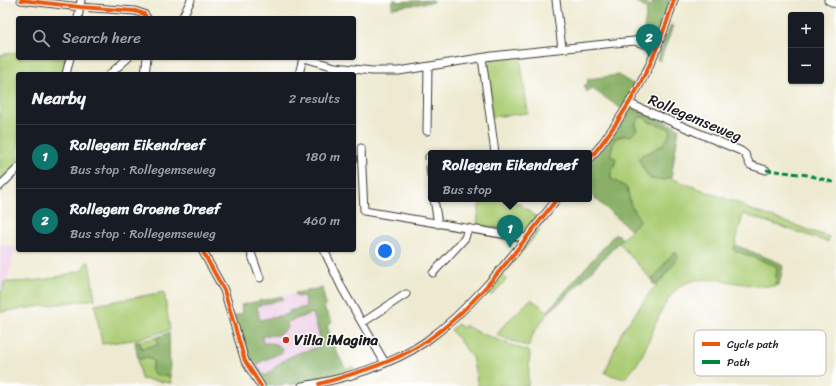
<!DOCTYPE html>
<html lang="en">
<head>
<meta charset="utf-8">
<style>
	:root { --surface:#171b24; --page:#20242c; --text:#f1f3f6; --muted:#9ea1a6; --line:#363941; --accent:#0f766e }
	body { margin:0; font-family:Sriracha,sans-serif; background:var(--page); color:var(--text) }
	.controls { position:absolute; right:12px; top:12px; display:grid; overflow:hidden; border-radius:4px; box-shadow:0 1px 3px #0004 }
	.controls button { width:36px; height:36px; display:grid; place-items:center; padding:0; border:0; border-bottom:1px solid var(--line); background:var(--surface); color:var(--text); font:20px sans-serif }
	.you { position:absolute; left:385px; top:251px; width:14px; height:14px; margin:-10px; border:3px solid #fff; border-radius:50%; background:#1a73e8; box-shadow:0 0 0 6px #1a73e833 }
	.badge { display:grid; place-items:center; width:26px; height:26px; border-radius:50%; background:var(--accent); color:#fff; font-size:13px; font-weight:700 }
	.pin { position:absolute; translate:-50% -33px; filter:drop-shadow(0 1px 2px #0008) }
	.pin::after { content:''; position:absolute; top:21px; width:14px; height:12px; background:inherit; clip-path:polygon(0 0,100% 0,50% 100%) }
	.popup { position:absolute; left:428px; top:150px; width:164px; height:52px; box-sizing:border-box; display:grid; place-content:center; border-radius:4px; background:var(--surface); filter:drop-shadow(0 1px 3px #0005); font-size:13px; white-space:nowrap; color:var(--muted) }
	.popup b { font-size:15px; color:var(--text) }
	.popup::after { content:''; position:absolute; left:50%; top:100%; margin-left:-8px; border:8px solid transparent; border-top-color:var(--surface) }
	.list { margin:0; padding:0; list-style:none }
	h2 { display:flex; justify-content:space-between; align-items:center; height:52px; margin:0; padding:0 16px; font-size:17px }
	h2 small { font-size:13px; font-weight:400; color:var(--muted) }
	.list li { display:grid; grid-template-columns:26px 1fr auto; gap:12px; align-items:center; box-sizing:border-box; height:64px; padding:0 16px; border-top:1px solid var(--line) }
	.list b { display:block; font-size:15px; white-space:nowrap }
	.list p { margin:0; font-size:13px; white-space:nowrap; color:var(--muted) }
	.list em { font-size:13px; font-style:normal; color:var(--muted) }
	.icon { flex:none; width:22px; height:22px; fill:none; stroke:currentColor; stroke-width:2; stroke-linecap:round; stroke-linejoin:round }
	.map { position:relative; flex:none; width:836px; height:386px; overflow:hidden }
	.search { position:absolute; background:var(--surface); box-shadow:0 1px 3px #0004; left:16px; top:16px; width:340px; height:44px; display:flex; align-items:center; gap:10px; box-sizing:border-box; padding:0 14px; border-radius:4px; color:var(--muted); font-size:15px }
	.panel { position:absolute; background:var(--surface); box-shadow:0 1px 3px #0004; left:16px; top:72px; width:340px; height:180px; border-radius:4px }
	.map>svg:first-child { display:block }
	.built { fill:#eed0e7 }
	.green { fill:#accd75; stroke:#647448 }
	.forest { fill:#89b066; stroke:#526641; fill-rule:evenodd }
	.lines { fill:none; stroke-linecap:round; stroke-linejoin:round }
	.minor-casing { stroke:#3c3b37; stroke-width:9 }
	.minor { stroke:#fff; stroke-width:7 }
	.quiet { stroke:#00873e; stroke-width:3; stroke-dasharray:6 3; stroke-linecap:butt }
	.cycleway-casing { stroke:#fff; stroke-width:6 }
	.cycleway { stroke:#e8590c; stroke-width:4 }
	.poi-dot { fill:#c8321e; stroke:#fff; stroke-width:1.5 }
	.labels { text-anchor:middle; dominant-baseline:central; stroke-width:3; stroke-linejoin:round; paint-order:stroke }
	.street-label { font-size:15px; fill:#1c1c1c; stroke:#fff }
	.poi-label { font-size:15px; font-weight:bold; fill:#1c1c1c; stroke:#fff; text-anchor:start }
	.key { fill:#fff; stroke:#bbb; stroke-width:1 }
	.key-label { font-size:11px; fill:#1c1c1c }
</style>
</head>
<body>
<div class="map">
<svg width="836" height="386" viewBox="0 0 836 386">
	<rect width="100%" height="100%" fill="#fff"/>
	<filter id="ink" filterUnits="userSpaceOnUse"><feTurbulence type="fractalNoise" baseFrequency=".025" numOctaves="2"/><feDisplacementMap in="SourceGraphic" scale="8" xChannelSelector="R" yChannelSelector="G"/><feConvolveMatrix kernelMatrix="1 2 1 2 8 2 1 2 1" color-interpolation-filters="sRGB"/></filter>
	<filter id="wash" filterUnits="userSpaceOnUse"><feTurbulence type="fractalNoise" baseFrequency=".012" numOctaves="4" result="noise"/><feDisplacementMap in="SourceGraphic" scale="16" xChannelSelector="R" yChannelSelector="G"/><feGaussianBlur stdDeviation="0.9" result="paint"/><feColorMatrix in="noise" values="0 0 0 0 0 0 0 0 0 0 0 0 0 0 0 0 0 1.4 0 .05"/><feComposite in="paint" operator="in"/></filter>
	<g filter="url(#wash)">
		<rect width="100%" height="100%" fill="#eeead1"/>
		<path class="built" d="M0 245 16 247 7 282H4L2 292H0Z
			M322 288 326 306 324 308 332 322 327 326 336 351 340 356 310 383 266 386 234 316 242 314 241 305Z"/>
		<path class="green" d="M18 52V58H68L64 74H18V165L0 182V55Z
			M520 56 528 113 492 117 487 67 492 59Z
			M640 117H644L650 123H658L671 130 666 142 647 153 642 167 648 176 667 177 743 205 746 208 829 237 828 242 743 214 734 250 774 265 777 267 775 286C749 288 723 277 696 280 663 285 655 333 641 357 637 365 631 372 624 379L605 373 621 333 651 291 660 282 678 255 674 252 652 280 619 243 640 220 631 206 627 188 610 178 616 159 610 155 615 138 626 136 637 129 636 123Z
			M480 199H497L519 203 536 217 523 233 517 234 518 230 477 225Z
			M538 229 540 230 503 275 507 279 491 296 487 292Z
			M89 262 95 299 0 312V292H2L4 282C35 282 54 279 83 270L86 263Z
			M164 292 170 330 133 340 102 344 95 305Z
			M531 299 549 312 534 332 528 347 497 335 503 326Z
			M457 324 464 328 465 325 475 331 530 352 528 386H478L472 357 451 330Z
			M157 337 158 345 141 348 139 342Z
			M146 357 152 360 157 375 170 377 171 383 141 379 138 360Z"/>
		<path class="forest" d="M393 0H397V2L433 0V2L392 8Z
			M633 0H640L652 6 653 0H670C663 21 667 31 643 36L647 9Z
			M671 25 673 26 660 61 657 59Z
			M618 75 636 86 622 109 591 88 587 92 584 86 588 83V79Z
			M631 108 679 128 671 178 667 177 666 180 650 179 638 159 643 154C656 153 669 141 671 130 661 124 652 125 644 117H640L636 123V131L631 136 624 135 615 138 610 155 616 159 610 178 627 188 631 206 640 220 631 230 589 193V165Z
			M477 225 518 230 517 234 477 228Z
			M615 234 619 235 622 239 566 297 549 312 548 311Z
			M735 245 780 263 783 267 779 285 775 286 777 267 774 265 733 250Z
			M674 252 678 255 677 259 660 282 657 284H653L652 280Z
			M322 288 326 306 324 308 332 322 327 326 336 351 346 369 353 366 355 371 310 383 266 386 252 372 234 316 242 314 241 305 282 296 283 299 257 306 260 320 289 314V311L306 307 304 296 297 297 295 293ZM313 313 321 341 319 347C294 354 285 356 267 375H264L257 367 260 362 283 352C280 343 272 343 263 343L262 336 278 335 288 328 287 322Z
			M169 333 170 377 154 374 151 369 154 362 149 357 138 359 135 342H139L141 348 158 345 157 337Z"/>
	</g>
	<g filter="url(#ink)">
		<g class="lines">
			<defs>
				<path id="minor" d="M21 0 80 7 135 11 144 14 147 18
					M556 0 562 48
					M828 0 836 4
					M78 18 81 0
					M182 18 191 0
					M634 41 658 48
					M304 58 335 67 372 71H399L492 56 634 41 651 37 661 38
					M482 58 495 153
					M66 74 70 58
					M110 74 128 58
					M145 74 147 58
					M299 74 303 58
					M630 104 741 151 745 154 750 165 766 170
					M427 131 428 67
					M361 148 364 211 525 238
					M429 157 431 175
					M589 160C630 109 655 63 674 0
					M0 186 18 168
					M434 199 438 224
					M202 250 224 290 245 361 261 386
					M250 250 260 278
					M324 250 342 288 385 363
					M433 273 465 238 468 228
					M362 323 406 294
					M302 386C342 380 392 365 425 342 478 304 517 249 557 199"/>
			</defs>
			<use href="#minor" class="minor-casing"/>
			<use href="#minor" class="minor"/>
			<path class="quiet" d="M766 170 808 175 836 183"/>
			<defs>
				<path id="cycleway" d="M21 0 80 7 135 11 144 14 147 18
					M589 160C630 109 655 63 674 0
					M202 250 224 290 245 361 261 386
					M319 384C350 375 382 366 410 351 469 319 516 250 557 199"/>
			</defs>
			<use href="#cycleway" class="cycleway-casing"/>
			<use href="#cycleway" class="cycleway"/>
		</g>
	</g>
	<circle class="poi-dot" cx="286" cy="340" r="4"/>
	<g class="labels">
		<g class="street-label">
			<text transform="translate(695 118) rotate(23)">Rollegemseweg</text>
		</g>
		<g class="poi-label">
			<text x="294" y="340">Vil!a iMagina</text>
		</g>
	</g>
	<rect x="694" y="330" width="132" height="46" rx="6" class="key"/>
	<rect x="702" y="342" width="18" height="4" fill="#e8590c"/>
	<rect x="702" y="360" width="18" height="4" fill="#00873e"/>
	<g class="key-label">
		<text x="727" y="348">Cycle path</text>
		<text x="727" y="366">Path</text>
	</g>
</svg>
<div class="controls">
<button>+</button>
<button>−</button>
</div>
<div class="you"></div>
<div class="pin badge" style="left:510px;top:248px">1</div>
<div class="popup"><b>Rollegem Eikendreef</b>Bus stop</div>
<div class="pin badge" style="left:649px;top:57px">2</div>
<div class="search"><svg class="icon" aria-label="search" viewBox="0 0 24 24"><circle cx="10" cy="10" r="6"/><path d="M15 15l6 6"/></svg>Search here</div>
<section class="panel">
<h2>Nearby<small>2 results</small></h2>
<ul class="list">
<li><span class="badge">1</span><div><b>Rollegem Eikendreef</b><p>Bus stop · Rollegemseweg</p></div><em>180 m</em></li>
<li><span class="badge">2</span><div><b>Rollegem Groene Dreef</b><p>Bus stop · Rollegemseweg</p></div><em>460 m</em></li>
</ul>
</section>
</div>
</body>
</html>
